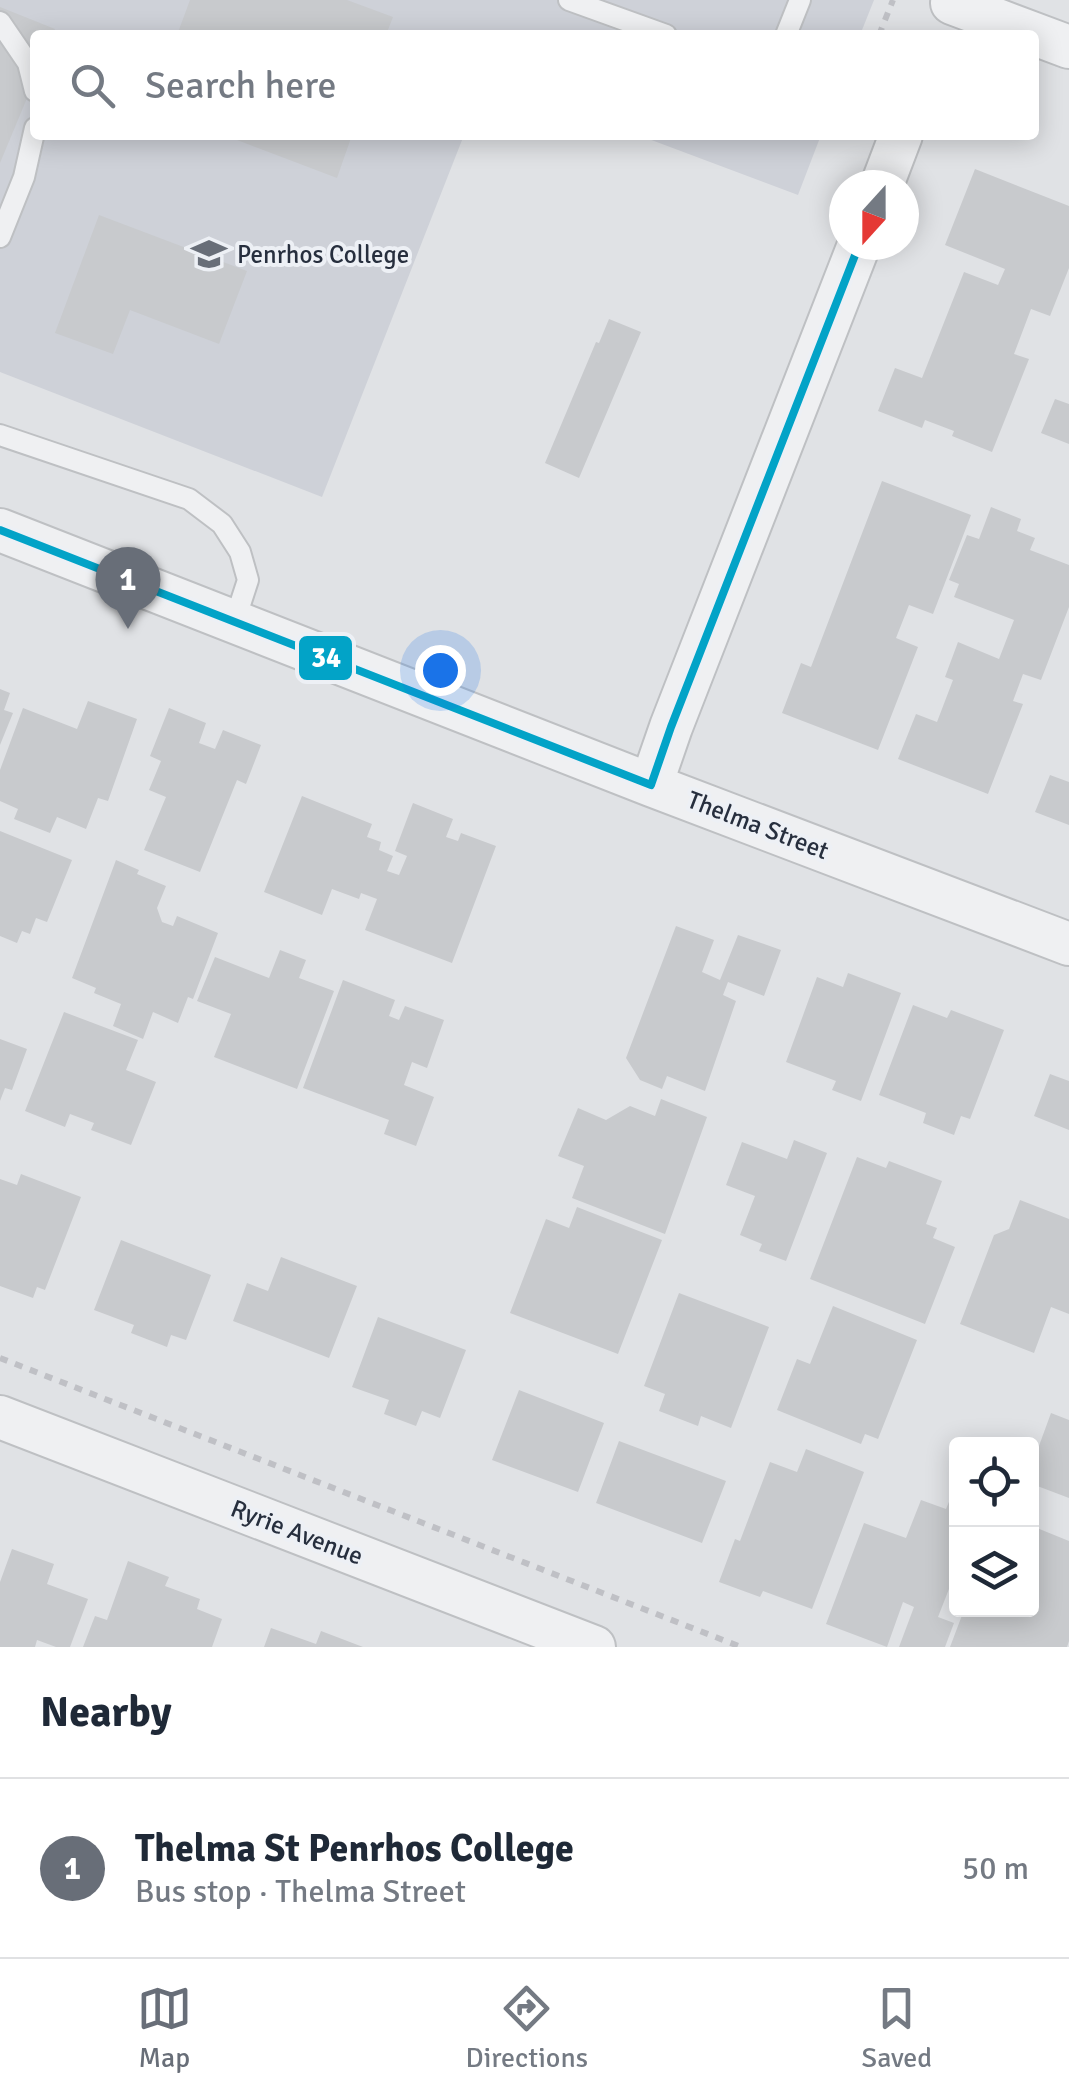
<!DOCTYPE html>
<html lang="en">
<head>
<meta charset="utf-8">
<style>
	:root { --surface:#fff; --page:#f6f6f7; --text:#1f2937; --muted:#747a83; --line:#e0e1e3; --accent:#686e78 }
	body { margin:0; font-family:Signika,sans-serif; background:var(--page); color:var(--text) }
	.controls { position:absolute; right:30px; bottom:30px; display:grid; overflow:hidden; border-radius:10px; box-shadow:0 5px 25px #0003 }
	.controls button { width:90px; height:90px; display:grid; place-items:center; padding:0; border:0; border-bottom:2px solid var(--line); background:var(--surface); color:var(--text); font:50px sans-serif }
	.compass { position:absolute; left:829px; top:170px; width:90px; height:90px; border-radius:50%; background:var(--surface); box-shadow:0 5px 25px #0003; rotate:201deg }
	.you { position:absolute; left:440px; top:670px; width:35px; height:35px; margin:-25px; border:8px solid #fff; border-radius:50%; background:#1a73e8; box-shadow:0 0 0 15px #1a73e833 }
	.badge { display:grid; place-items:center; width:65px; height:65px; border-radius:50%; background:var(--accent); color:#fff; font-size:32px; font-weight:700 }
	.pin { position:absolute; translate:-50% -82px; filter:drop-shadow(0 2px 5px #0008) }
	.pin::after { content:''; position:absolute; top:52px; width:35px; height:30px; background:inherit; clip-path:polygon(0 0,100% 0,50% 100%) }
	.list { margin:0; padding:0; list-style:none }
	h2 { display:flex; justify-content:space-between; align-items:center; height:130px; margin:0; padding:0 40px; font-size:42px }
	h2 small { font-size:32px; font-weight:400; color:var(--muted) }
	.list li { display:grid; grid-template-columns:65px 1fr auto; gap:30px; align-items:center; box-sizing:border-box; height:180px; padding:0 40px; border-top:2px solid var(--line) }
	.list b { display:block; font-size:38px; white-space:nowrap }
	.list p { margin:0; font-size:32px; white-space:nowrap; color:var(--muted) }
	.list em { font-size:32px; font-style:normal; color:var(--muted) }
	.icon { flex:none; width:55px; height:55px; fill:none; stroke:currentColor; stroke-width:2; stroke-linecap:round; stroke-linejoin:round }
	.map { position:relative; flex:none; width:1069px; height:1647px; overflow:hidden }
	.search { position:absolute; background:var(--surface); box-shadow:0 5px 25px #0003; left:30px; right:30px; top:30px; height:110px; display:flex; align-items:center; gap:25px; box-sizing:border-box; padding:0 35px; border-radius:10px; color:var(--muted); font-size:38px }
	.sheet { height:310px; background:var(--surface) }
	nav { display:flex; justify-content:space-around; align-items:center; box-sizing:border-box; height:140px; border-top:2px solid var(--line); background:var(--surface); font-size:28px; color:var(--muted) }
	nav a { display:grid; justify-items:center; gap:5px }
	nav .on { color:var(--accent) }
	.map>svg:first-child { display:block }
	.built { fill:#ced1d8 }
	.building { fill:#c8cacd }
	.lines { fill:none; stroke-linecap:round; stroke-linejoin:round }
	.lane-casing { stroke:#bec0c3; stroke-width:24 }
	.street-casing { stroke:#bec0c3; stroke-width:46 }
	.path { stroke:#bfc0c5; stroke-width:6; stroke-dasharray:8 8; stroke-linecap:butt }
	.lane { stroke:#eff0f2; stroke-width:20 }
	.street { stroke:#eff0f2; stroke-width:42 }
	.bus-1-casing { stroke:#edf0f5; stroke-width:15 }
	.bus-1 { stroke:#02a3c7; stroke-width:8 }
	.labels { text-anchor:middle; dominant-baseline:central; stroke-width:8; stroke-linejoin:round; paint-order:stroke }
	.poi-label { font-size:25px; fill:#272f3e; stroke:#edf0f5; text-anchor:start }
	.street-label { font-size:25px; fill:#272f3e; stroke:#edf0f5 }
	.line-badge { stroke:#edf0f5; stroke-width:4 }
	.badge-label { font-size:28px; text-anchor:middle; font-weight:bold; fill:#fff }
</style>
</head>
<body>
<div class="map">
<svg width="1069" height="1647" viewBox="0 0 1069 1647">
	<rect width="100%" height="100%" fill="#e0e2e5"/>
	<path class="built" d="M0 0H874L860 35H35V135H464L322 497 0 372Z
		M638 135H821L798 195Z"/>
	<path class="building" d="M190 0H347L393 17 386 35H177Z
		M0 7 55 29 53 35H35V79L0 163Z
		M224 135H352L337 178Z
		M975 169 1069 206V268L1050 316 1031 309 1014 354 1029 359 992 452 952 436 954 431 925 420 922 428 878 411 895 368 922 378 964 272 998 285 1005 269 945 245Z
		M99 215 247 271 219 344 130 310 113 354 55 333Z
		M609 319 641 332 579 478 545 463 596 342 599 343Z
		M1055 399 1069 404V444L1041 433Z
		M882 481 971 515 933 614 909 605 896 638 918 647 878 750 782 713 801 663 811 667Z
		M991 507 1021 519 1017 531 1035 538 1030 550 1069 565V607L1041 680 1023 674 1013 701 1023 704 988 794 898 759 916 714 937 722 953 680 945 677 958 642 999 659 1014 620 954 597 959 584 949 580 967 535 979 539Z
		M0 689 10 693 4 710 13 713 0 745Z
		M88 701 137 719 108 801 98 798 86 829 57 817 50 833 14 819 18 809 0 801V770L23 708 77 729Z
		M169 708 206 723 199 743 215 749 223 730 261 745 246 784 237 780 200 872 144 850 166 797 149 790 161 761 150 756Z
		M1050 775 1069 782V825L1035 812Z
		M302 796 372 824 367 837 381 842 379 850 393 856 387 871 399 875 407 856 395 851 413 803 453 819 446 837 458 841 461 833 496 846 452 963 365 930 377 899 361 893 359 899 332 889 322 915 264 892Z
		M0 831 72 860 47 922 36 918 30 934 22 931 17 943 0 936Z
		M116 860 139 870 137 874 166 886 157 908 162 922 173 926 177 916 218 933 193 999 188 997 178 1023 153 1012 143 1039 113 1026 121 1004 94 993 96 988 72 978Z
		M676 926 714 940 702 972 720 980 738 935 781 950 764 996 728 982 723 995 736 1001 705 1091 667 1076 662 1089 640 1080 626 1058Z
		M280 950 306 960 299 978 334 991 297 1089 214 1057 231 1014 197 1001 215 957 269 978Z
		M848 973 901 993 861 1101 832 1090 836 1081 786 1062 817 977 843 987Z
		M343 980 395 1000 389 1016 399 1020 405 1006 444 1020 427 1068 412 1062 404 1085 434 1097 416 1146 384 1134 389 1120 303 1088Z
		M913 1005 947 1018 951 1010 1004 1030 970 1119 961 1116 954 1135 923 1123 926 1113 879 1095Z
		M64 1012 138 1040 126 1070 156 1082 131 1145 91 1130 94 1123 70 1114 65 1127 25 1111Z
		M0 1039 27 1049 12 1090 5 1088 0 1101Z
		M1050 1074 1069 1081V1130L1034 1116Z
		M661 1099 707 1117 665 1234 572 1198 584 1166 558 1156 578 1108 606 1120 630 1106 655 1116Z
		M794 1140 827 1153 786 1261 759 1251 762 1244 740 1235 755 1196 726 1185 742 1142 787 1159Z
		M857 1157 886 1168 889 1161 942 1181 926 1224 937 1228 933 1238 955 1247 925 1324 810 1279Z
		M21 1174 81 1197 45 1290 37 1287 33 1298 0 1286V1179L17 1185Z
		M1020 1200 1069 1219V1314L1051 1307 1034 1353 960 1324 994 1235 1009 1229Z
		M577 1207 662 1240 618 1354 510 1313 546 1219 569 1228Z
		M121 1240 211 1275 186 1340 171 1335 167 1347 131 1333 134 1325 94 1310Z
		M281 1257 357 1286 329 1358 233 1321 247 1283 268 1291Z
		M679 1293 769 1327 731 1428 701 1416 698 1426 659 1411 665 1394 644 1386Z
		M833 1306 917 1340 878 1439 865 1434 861 1444 777 1410 797 1359 810 1364Z
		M378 1317 466 1350 440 1418 422 1411 416 1426 384 1414 389 1400 352 1387Z
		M519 1390 604 1423 578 1492 492 1460Z
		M1051 1413 1069 1420V1498L1032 1484V1465Z
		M619 1441 726 1481 702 1543 596 1503Z
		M806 1449 864 1472 812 1609 763 1591 760 1597 719 1582 735 1539 740 1541 770 1462 797 1472Z
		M951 1497 956 1499V1571L938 1617 954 1623 945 1647H899L914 1607 903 1602 887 1647 826 1624 864 1523 906 1538 921 1500 946 1509Z
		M1032 1526 1069 1541V1641L1067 1647H950L964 1610H1032Z
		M12 1549 54 1564 47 1584 88 1599 70 1647H56L37 1640 35 1647H0V1582Z
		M128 1561 169 1577 165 1586 200 1599 197 1609 222 1619 212 1647H83L95 1616 107 1620Z
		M271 1628 316 1644 321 1631 363 1647H264Z"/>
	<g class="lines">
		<defs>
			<path id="lane" d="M569 0 666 35
				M0 22 28 63 35 91
				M786 35 800 0
				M0 237 24 177 35 128
				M0 435 189 499 222 524 240 552 248 580 234 623"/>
			<path id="street" d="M952 3 1069 47
				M882 185 901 135
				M0 530 651 785 1069 944
				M651 785 671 727 859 245
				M0 1417 594 1647"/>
		</defs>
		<use href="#lane" class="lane-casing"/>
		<use href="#street" class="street-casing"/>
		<path class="path" d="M879 35 893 0
			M0 1358 741 1647"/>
		<use href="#lane" class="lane"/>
		<use href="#street" class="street"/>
		<defs>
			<path id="bus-1" d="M0 530 651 785
				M651 785 671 727 859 245"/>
		</defs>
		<use href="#bus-1" class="bus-1-casing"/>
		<use href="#bus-1" class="bus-1"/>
	</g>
	<defs>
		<symbol id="school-bare" viewBox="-9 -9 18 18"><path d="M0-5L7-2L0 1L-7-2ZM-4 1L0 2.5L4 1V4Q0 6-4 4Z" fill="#686e78" stroke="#edf0f5" stroke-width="2.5" paint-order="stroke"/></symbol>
	</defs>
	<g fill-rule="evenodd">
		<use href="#school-bare" x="184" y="229" width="50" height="50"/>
	</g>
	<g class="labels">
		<g class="poi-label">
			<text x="237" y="254">Penrhos College</text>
		</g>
		<g class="street-label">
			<text transform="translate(758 825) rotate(21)">Thelma Street</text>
			<text transform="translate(297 1532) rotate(21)">Ryrie Avenue</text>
		</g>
	</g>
	<rect class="line-badge" x="297" y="634" width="57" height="48" rx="10" fill="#02a3c7"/>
	<g class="badge-label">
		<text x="326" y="667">34</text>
	</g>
</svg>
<div class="controls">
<button><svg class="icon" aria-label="locate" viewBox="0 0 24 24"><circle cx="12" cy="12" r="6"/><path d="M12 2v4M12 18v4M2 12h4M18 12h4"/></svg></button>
<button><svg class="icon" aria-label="layers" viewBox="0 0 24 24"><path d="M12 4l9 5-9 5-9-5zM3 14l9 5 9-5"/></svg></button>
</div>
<svg class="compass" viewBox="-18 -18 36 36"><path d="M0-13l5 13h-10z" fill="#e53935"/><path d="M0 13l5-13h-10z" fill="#747a83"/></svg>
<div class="you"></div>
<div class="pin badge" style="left:128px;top:629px">1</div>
<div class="search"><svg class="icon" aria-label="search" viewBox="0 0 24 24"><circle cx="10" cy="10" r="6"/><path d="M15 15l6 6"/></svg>Search here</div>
</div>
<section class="sheet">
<h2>Nearby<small></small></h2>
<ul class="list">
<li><span class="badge">1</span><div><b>Thelma St Penrhos College</b><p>Bus stop · Thelma Street</p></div><em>50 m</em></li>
</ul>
</section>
<nav>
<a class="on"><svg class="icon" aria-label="map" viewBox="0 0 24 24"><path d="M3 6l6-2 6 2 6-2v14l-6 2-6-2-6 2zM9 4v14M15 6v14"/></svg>Map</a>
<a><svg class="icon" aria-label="directions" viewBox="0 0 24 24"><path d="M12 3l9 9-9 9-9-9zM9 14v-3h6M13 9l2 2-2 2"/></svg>Directions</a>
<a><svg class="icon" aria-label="saved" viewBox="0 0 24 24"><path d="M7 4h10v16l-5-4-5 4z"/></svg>Saved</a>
</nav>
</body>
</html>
